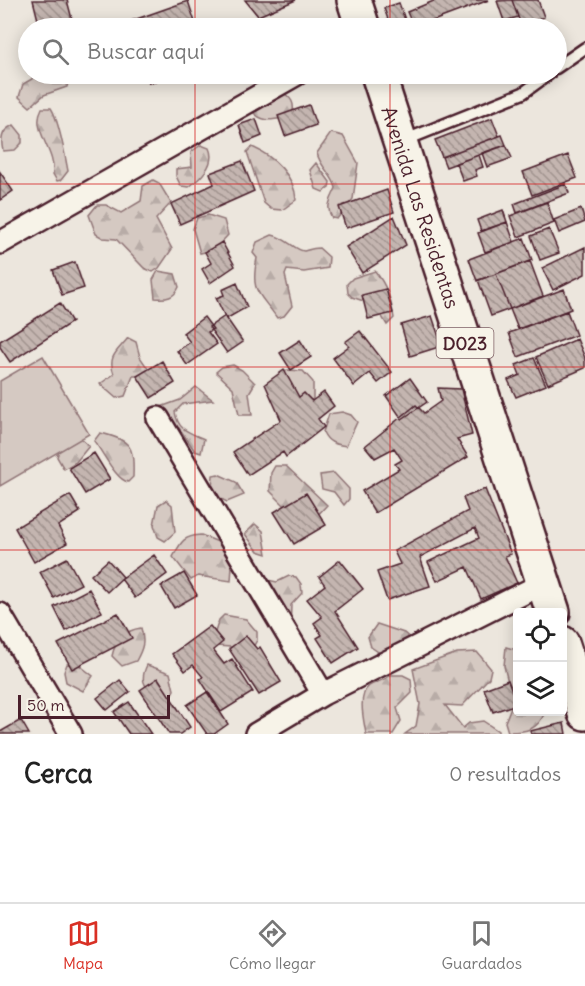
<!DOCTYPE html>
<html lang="es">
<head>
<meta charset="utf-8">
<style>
	:root { --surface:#fff; --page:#f6f6f6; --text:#222; --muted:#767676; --line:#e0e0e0; --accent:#d93025 }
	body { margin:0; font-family:Delius,sans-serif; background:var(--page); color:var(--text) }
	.controls { position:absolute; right:18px; bottom:18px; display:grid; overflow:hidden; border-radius:6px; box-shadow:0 3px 15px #0003 }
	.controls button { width:54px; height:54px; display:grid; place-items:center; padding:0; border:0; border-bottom:2px solid var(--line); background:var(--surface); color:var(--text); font:30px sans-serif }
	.scale { position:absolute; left:18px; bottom:15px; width:152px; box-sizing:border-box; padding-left:6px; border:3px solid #4a1f2b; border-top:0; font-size:16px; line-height:21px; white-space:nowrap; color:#4a1f2b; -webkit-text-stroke:4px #f7f3e8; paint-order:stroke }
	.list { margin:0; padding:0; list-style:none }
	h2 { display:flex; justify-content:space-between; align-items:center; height:78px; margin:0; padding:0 24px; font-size:26px }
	h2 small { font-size:20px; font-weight:400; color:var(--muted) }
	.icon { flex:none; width:33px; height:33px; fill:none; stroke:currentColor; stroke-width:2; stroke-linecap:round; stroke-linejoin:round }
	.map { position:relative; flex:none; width:585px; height:734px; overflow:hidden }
	.search { position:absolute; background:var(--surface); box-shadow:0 3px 15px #0003; left:18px; right:18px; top:18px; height:66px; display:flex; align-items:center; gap:15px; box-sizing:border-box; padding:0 21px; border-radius:33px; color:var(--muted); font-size:22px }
	.sheet { height:168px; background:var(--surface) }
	nav { display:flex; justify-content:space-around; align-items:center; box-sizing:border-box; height:84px; border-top:2px solid var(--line); background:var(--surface); font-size:16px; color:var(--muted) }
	nav a { display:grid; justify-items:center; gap:3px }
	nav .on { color:var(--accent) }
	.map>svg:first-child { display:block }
	.forest { fill:url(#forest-firs); stroke:#907476; stroke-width:1.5 }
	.pitch { fill:#d5c9c2; stroke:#907476; stroke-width:1.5 }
	.building { fill:url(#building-back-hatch); stroke:#4a1f2b; stroke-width:1.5 }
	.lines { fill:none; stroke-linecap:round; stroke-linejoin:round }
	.lane-casing { stroke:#4a1f2b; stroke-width:15 }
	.street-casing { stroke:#4a1f2b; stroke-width:26 }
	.primary-casing { stroke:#4a1f2b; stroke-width:38 }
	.lane { stroke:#f7f3e8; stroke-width:10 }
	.street { stroke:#f7f3e8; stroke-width:21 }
	.primary { stroke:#f7f3e8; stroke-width:33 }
	.grid { fill:none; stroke:#d62828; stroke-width:1.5; stroke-opacity:0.55 }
	.labels { text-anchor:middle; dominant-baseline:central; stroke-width:4.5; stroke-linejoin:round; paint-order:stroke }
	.shield { fill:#f7f3e8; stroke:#7e5f64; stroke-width:1.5 }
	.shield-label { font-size:18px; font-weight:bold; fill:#4a1f2b }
	.street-label { font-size:20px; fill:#4a1f2b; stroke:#f7f3e8 }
</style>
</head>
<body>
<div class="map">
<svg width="585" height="734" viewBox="0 0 585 734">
	<defs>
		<pattern id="forest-firs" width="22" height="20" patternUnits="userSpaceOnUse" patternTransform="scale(1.5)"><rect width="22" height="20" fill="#d5c9c2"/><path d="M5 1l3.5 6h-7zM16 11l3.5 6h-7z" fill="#b8aca7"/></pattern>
		<pattern id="building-back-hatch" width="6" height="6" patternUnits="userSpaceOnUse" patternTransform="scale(1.5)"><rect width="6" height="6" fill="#c4b5b0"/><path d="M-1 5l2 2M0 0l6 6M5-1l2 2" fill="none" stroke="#a1938f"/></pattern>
	</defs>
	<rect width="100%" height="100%" fill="#ece6dd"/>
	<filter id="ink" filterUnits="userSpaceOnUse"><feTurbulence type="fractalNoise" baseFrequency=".0167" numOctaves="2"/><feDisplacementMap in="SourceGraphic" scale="12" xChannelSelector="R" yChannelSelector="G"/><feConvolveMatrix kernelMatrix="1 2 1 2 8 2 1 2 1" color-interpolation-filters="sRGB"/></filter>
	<g filter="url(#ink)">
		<path class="forest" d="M34 74H70L67 87 44 95 30 107 19 97 23 84 32 79Z
			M280 90C291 98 296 102 292 116 275 119 264 125 252 111Z
			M42 108H51C59 120 65 155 68 171L61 180 57 181 53 174C56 150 30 130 42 108Z
			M14 125 22 135V143L15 150 3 151C0 139 2 129 14 125Z
			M331 133 343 136 358 163 353 199 337 219 332 218C325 206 331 200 336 188 333 175 320 167 317 153Z
			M201 145 209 148C216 163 201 178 189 187L181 186 176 176V169L192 167 191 152Z
			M252 147C273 156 295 176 296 200L282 210 271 209 264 203 247 152Z
			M316 163 330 182 329 188 323 192 316 189 310 170Z
			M153 180 159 183 171 203 156 219 172 249 159 268 153 272 144 268 116 239 103 238 96 234 89 215 97 205H106L121 213 141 201 143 186Z
			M208 215 224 220 228 235 214 250 200 253 193 229 197 218Z
			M272 235C285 237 296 251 304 251 308 250 314 248 319 248L329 257 328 268 304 272 287 270 285 275 292 306 284 316 277 318C259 292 250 293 257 258L253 253 257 242Z
			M158 271 175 274 179 287C174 298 167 299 155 298L153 280Z
			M375 271C387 286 391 299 394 318L387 325 375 305 352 297 348 293 347 284 353 278Z
			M128 338 136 342 140 357 149 370 142 376H133L125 396 116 398 100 384 114 374C107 356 118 351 128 338Z
			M233 365 242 370 255 383 249 393 252 415H239L233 388 216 372 222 367Z
			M287 370 303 371 313 382V400L303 399 293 404 282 375Z
			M196 387 213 400 183 404 175 412C178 430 188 432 204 439L201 453 195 451 179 428 174 427 155 409 180 400Z
			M342 412 351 415 357 422 346 446C335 444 328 443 323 432L329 414Z
			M100 433C132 440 134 447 133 477L128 482C116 480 103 452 94 441Z
			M78 436 89 446 76 462 64 469 57 457 59 450Z
			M275 466H286L327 505 313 520 284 505 270 491 271 473Z
			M334 473 349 489V499L344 505 334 492 322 489 320 475Z
			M218 474 236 482 244 495 227 502 221 499 212 489 213 475Z
			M166 500 172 505 175 532 165 541 158 537 154 525 158 505Z
			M255 524 263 531 267 554 258 551 245 534Z
			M201 535 223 544 233 551 231 581 198 576 191 580 173 557C181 542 183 536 201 535Z
			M289 576 296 577 301 584 302 593 291 605 290 633 263 579 277 582Z
			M224 615 246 619 257 632V640L252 649 240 644 231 647 216 646 212 641 219 620Z
			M377 624 404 633 412 640 390 660 371 647 368 637Z
			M141 628C145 642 143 648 136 661L122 666 112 656C115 641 125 630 141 628Z
			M506 647 517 650 518 712H545C538 730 526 732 508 732L505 722 513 702 504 666Z
			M477 652 491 669 489 678 462 706 445 705 463 728 469 723 483 721 498 731V734H405L416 726 420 704 413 669 457 653Z
			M67 664 79 665 93 676 83 691 66 682 64 672Z
			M147 665 170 673 174 690 169 699 155 698C145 686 139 681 147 665Z
			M391 675H403L411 679 412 693 397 708 401 721 393 734H366C364 721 357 696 369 686 376 682 385 680 391 675Z"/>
		<path class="pitch" d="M43 356 89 434 0 486V381Z"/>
		<path class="building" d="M33 0H67L73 23 40 28Z
			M245 0H296L258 16Z
			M436 0H489L414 28 407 12Z
			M512 0 518 17 504 21 497 1Z
			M512 0H538L544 17 521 25Z
			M188 1 197 28H131L128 22Z
			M399 3 408 28H391L384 8Z
			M146 74H178L149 83Z
			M409 74H441L413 84Z
			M309 105 316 125 285 136 278 116Z
			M492 118 499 136 442 157 435 140Z
			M256 119 262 136 245 143 239 125Z
			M502 135 506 145 446 167 442 157Z
			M506 145 512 158 487 167 482 153Z
			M479 155 483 167 475 170 477 176 463 181 456 163Z
			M568 155 577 178 532 195 523 172Z
			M242 161 254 191 180 224 171 204 214 184 210 173Z
			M0 172 13 191 0 200Z
			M566 184 569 193 517 213 514 204Z
			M387 190 394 212 346 228 339 207Z
			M547 202 554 223 518 237 510 216Z
			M581 209 585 222 559 233 554 220Z
			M503 210 507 222 481 231 477 220Z
			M394 216 406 245 362 273 346 247Z
			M507 222 514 242 485 252 478 233Z
			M549 229 559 253 540 260 531 236Z
			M524 238 532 260 477 281 469 259Z
			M222 242 235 266 210 283 202 269 211 263 205 252Z
			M585 247V274L553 290 542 268Z
			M530 261 543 296 510 309 496 274Z
			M75 262 84 288 62 295 53 270Z
			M496 274 510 309 491 316 478 280Z
			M237 283 247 307 226 319 216 298 224 295 222 290Z
			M386 289 393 313 368 319 362 295Z
			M564 289 571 309 518 329 510 309Z
			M60 303 72 322 10 362 0 347V341Z
			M567 311 576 335 518 357 509 333Z
			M225 316 243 342 227 353 209 327Z
			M432 316 442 346 410 356 401 325Z
			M204 317 213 329 208 332 217 344 187 365 177 351 190 342 183 333Z
			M360 331 392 372 378 383 370 373 354 386 333 358 349 346 345 342Z
			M577 339 585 358V368L548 384 536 357Z
			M300 340 311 357 291 370 280 353Z
			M534 358 546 385 516 397 508 380 520 375 516 365Z
			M162 361 175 383 151 398 137 376Z
			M284 370 299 397 304 393 312 401 324 392 334 406 318 419 324 427 286 457 283 452 248 475 233 452 281 420 265 384Z
			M410 378 427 402 402 419 386 396Z
			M438 388 461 389 472 435 457 439 468 457 375 513 362 491 399 469 395 464 402 460 394 448 375 458 365 446 416 405 424 413 441 401Z
			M94 453 110 479 85 494 69 468Z
			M485 489 511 554 505 556 517 583 481 599 467 567 437 581 428 562 479 538 475 528 420 557 430 586 387 600 377 572 400 564 394 551 468 511 463 498Z
			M306 493 326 525 294 544 274 512Z
			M70 495 80 512 58 526 67 543 34 562 15 528Z
			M154 555 167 574 135 598 121 579Z
			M67 558 81 584 54 598 40 572Z
			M108 560 123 577 107 592 91 575Z
			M340 560 363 589 335 611 358 647 333 663 317 638 322 635 314 623 322 617 307 599 325 585 319 577Z
			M184 573 197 595 174 608 161 586Z
			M89 589 102 612 66 631 54 607Z
			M118 613 132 638 72 669 58 644Z
			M210 626 223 642 213 650 224 664 232 659 253 692 221 712 200 679 203 677 193 665 185 671 172 654Z
			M246 636 257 649 260 647 281 682 259 695 229 649Z
			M158 678 190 727 180 734H169L140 690Z
			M120 680 130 692 107 710 97 698Z
			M508 680 517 704 493 712 484 689Z
			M207 692 228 724 214 734H207L187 705Z
			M129 702 151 734H129L114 712Z
			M21 720 29 734H0V732Z
			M564 723 566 734H531L530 731Z"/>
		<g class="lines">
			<defs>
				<path id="lane" d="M556 68 585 48
					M403 141 523 93 549 74"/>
				<path id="street" d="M0 243 297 74
					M158 418 323 694
					M0 614 71 734
					M256 734 323 694 544 583"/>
				<g id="primary">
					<path d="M354 0 363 28"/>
					<path id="s1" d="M378 74 553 612"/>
					<path d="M562 643 585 713"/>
				</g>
			</defs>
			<use href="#lane" class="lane-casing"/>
			<use href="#street" class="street-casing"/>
			<use href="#primary" class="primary-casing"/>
			<use href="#lane" class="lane"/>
			<use href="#street" class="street"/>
			<use href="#primary" class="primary"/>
		</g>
	</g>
	<path class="grid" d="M195 0V28M390 0V28M195 74V734M390 74V734M0 184H585M0 367H585M0 550H585"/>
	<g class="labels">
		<rect class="shield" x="436.5" y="328" width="57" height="30" rx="4.5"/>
		<g class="shield-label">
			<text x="465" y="343">D023</text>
		</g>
		<g class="street-label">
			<text stroke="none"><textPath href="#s1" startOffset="140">Avenida Las Residentas</textPath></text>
		</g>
	</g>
</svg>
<div class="controls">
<button><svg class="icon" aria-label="locate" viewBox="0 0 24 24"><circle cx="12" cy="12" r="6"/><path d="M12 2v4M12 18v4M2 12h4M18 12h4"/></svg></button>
<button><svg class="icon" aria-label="layers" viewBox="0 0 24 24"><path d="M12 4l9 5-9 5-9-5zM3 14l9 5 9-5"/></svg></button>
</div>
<div class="scale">50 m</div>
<div class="search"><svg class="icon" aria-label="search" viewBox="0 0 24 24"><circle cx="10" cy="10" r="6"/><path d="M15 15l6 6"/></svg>Buscar aquí</div>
</div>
<section class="sheet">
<h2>Cerca<small>0 resultados</small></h2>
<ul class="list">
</ul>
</section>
<nav>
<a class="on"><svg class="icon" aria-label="map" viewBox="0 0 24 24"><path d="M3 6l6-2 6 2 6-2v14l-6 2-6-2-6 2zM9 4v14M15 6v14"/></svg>Mapa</a>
<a><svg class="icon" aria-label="directions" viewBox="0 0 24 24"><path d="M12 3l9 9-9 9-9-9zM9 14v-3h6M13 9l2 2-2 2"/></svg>Cómo llegar</a>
<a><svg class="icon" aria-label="saved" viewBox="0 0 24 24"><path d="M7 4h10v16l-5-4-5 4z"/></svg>Guardados</a>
</nav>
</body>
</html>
